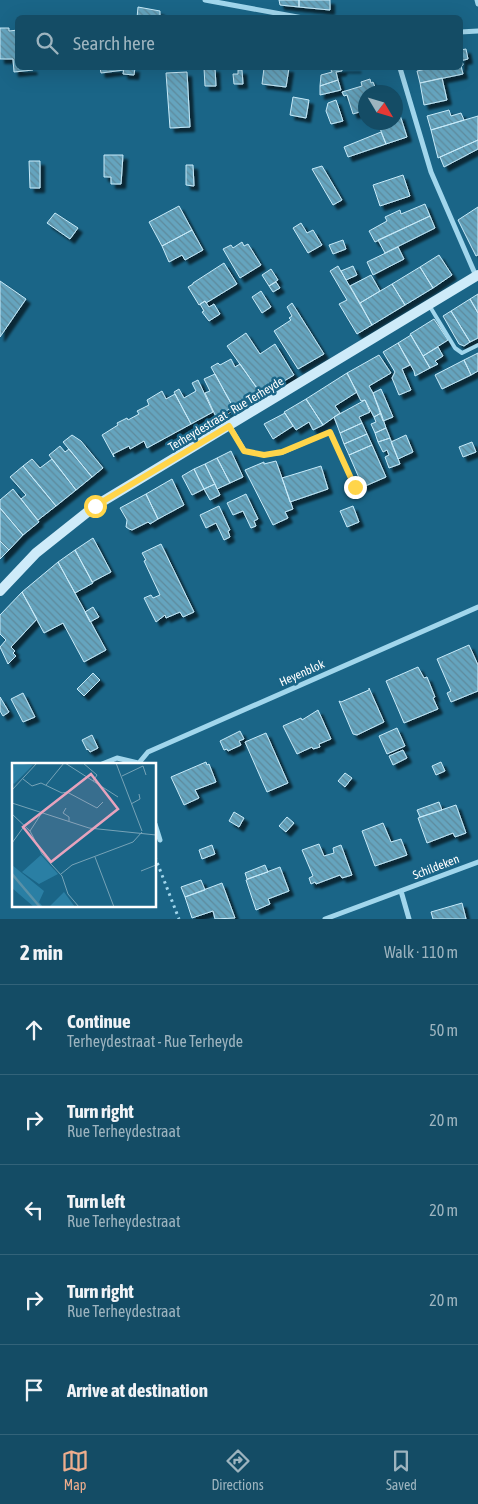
<!DOCTYPE html>
<html lang="en">
<head>
<meta charset="utf-8">
<style>
	:root { --surface:#144c65; --page:#1d536b; --text:#f1f3f6; --muted:#9db4bf; --line:#336379; --accent:#eead8d }
	body { margin:0; font-family:"Asap Condensed",sans-serif; background:var(--page); color:var(--text) }
	.compass { position:absolute; left:358px; top:85px; width:45px; height:45px; border-radius:50%; background:var(--surface); box-shadow:0 5px 20px #0002; rotate:128deg }
	.stop { position:absolute; width:15px; height:15px; margin:-11px; border:4px solid #ffd54a; border-radius:50%; background:#fff }
	.stop.end { background:#ffd54a; border-color:#fff; box-shadow:0 1px 5px #0008 }
	.list { margin:0; padding:0; list-style:none }
	h2 { display:flex; justify-content:space-between; align-items:center; height:65px; margin:0; padding:0 20px; font-size:21px }
	h2 small { font-size:16px; font-weight:400; color:var(--muted) }
	.list li { display:grid; grid-template-columns:32px 1fr auto; gap:15px; align-items:center; box-sizing:border-box; height:90px; padding:0 20px; border-top:1px solid var(--line) }
	.list b { display:block; font-size:19px; white-space:nowrap }
	.list p { margin:0; font-size:16px; white-space:nowrap; color:var(--muted) }
	.list em { font-size:16px; font-style:normal; color:var(--muted) }
	.icon { flex:none; width:28px; height:28px; fill:none; stroke:currentColor; stroke-width:2; stroke-linecap:round; stroke-linejoin:round }
	.map { position:relative; flex:none; width:478px; height:919px; overflow:hidden }
	.search { position:absolute; background:var(--surface); box-shadow:0 5px 20px #0002; left:15px; right:15px; top:15px; height:55px; display:flex; align-items:center; gap:12px; box-sizing:border-box; padding:0 18px; border-radius:8px; color:var(--muted); font-size:19px }
	.sheet { height:515px; background:var(--surface) }
	nav { display:flex; justify-content:space-around; align-items:center; box-sizing:border-box; height:70px; border-top:1px solid var(--line); background:var(--surface); font-size:14px; color:var(--muted) }
	nav a { display:grid; justify-items:center; gap:2px }
	nav .on { color:var(--accent) }
	.map>svg:first-child { display:block }
	.building { fill:url(#building-back-hatch); stroke:#c7eaf9; filter:url(#shadow) }
	.lines { fill:none; stroke-linecap:round; stroke-linejoin:round }
	.path { stroke:#a1d6ec; stroke-width:3; stroke-dasharray:2.5 4; stroke-linecap:butt }
	.lane { stroke:#a1d6ec; stroke-width:4 }
	.street { stroke:#a1d6ec; stroke-width:5 }
	.secondary { stroke:#ceebf9; stroke-width:10 }
	.route { stroke:#ffd54a; stroke-width:6 }
	.labels { text-anchor:middle; dominant-baseline:central; stroke-width:5; stroke-linejoin:round; paint-order:stroke }
	.street-label { font-size:12px; fill:#fff; stroke:#1a6587 }
	.inset-river { fill:none; stroke:#5a91a8; stroke-width:2.5 }
	.inset-road { fill:none; stroke:#76a3b7; stroke-width:1 }
	.view { fill:#e7a3bd; fill-opacity:0.15; stroke:#e7a3bd; stroke-width:2.5 }
	.inset-edge { fill:none; stroke:#fff; stroke-width:2.5 }
</style>
</head>
<body>
<div class="map">
<svg width="478" height="919" viewBox="0 0 478 919">
	<defs>
		<pattern id="building-back-hatch" width="6" height="6" patternUnits="userSpaceOnUse" patternTransform="scale(1.25)"><rect width="6" height="6" fill="#65a4be"/><path d="M-1 5l2 2M0 0l6 6M5-1l2 2" fill="none" stroke="#5e8a9c"/></pattern>
		<filter id="shadow"><feDropShadow dx="4.5" dy="4.5" stdDeviation="1" flood-color="#0009"/></filter>
	</defs>
	<rect width="100%" height="100%" fill="#1a6587"/>
	<path class="building" d="M279 0H299V7L280 5Z
		M299 0H330V10L299 7Z
		M138 7 160 11V18H137Z
		M0 28H9V31L18 30V68H32L33 70 14 72 13 59H0Z
		M466 49 468 59 460 61V50Z
		M462 60 463 65 461 66 463 74 420 83 417 71 431 68H460V61Z
		M100 68H124V70L101 73Z
		M124 68H135L134 75 123 74Z
		M204 68H215L216 86H205Z
		M264 68H289L286 87 262 84Z
		M330 68H357H342V71L336 72 338 80 320 86 321 75 332 72Z
		M238 70H242L243 84H234L233 74H238Z
		M187 72 190 127 170 128 166 73Z
		M442 78 447 100 424 105 420 83Z
		M370 79 371 83 373 82 377 92H366V110L353 114 347 95 344 96 342 92 362 86 361 82Z
		M338 80 341 90 320 95V86Z
		M293 97 309 100 306 118 290 115Z
		M336 100 343 121 331 124 326 111 328 103Z
		M449 110 451 116 461 113 464 120 431 130 427 116Z
		M400 115 407 137 386 144 378 123 396 122V117Z
		M478 116V140L438 158 431 130Z
		M381 132 386 144 348 157 344 147Z
		M478 140V149L444 167 440 157Z
		M104 155H123L121 184H111V177H104Z
		M29 161H40V188H30Z
		M186 165H193L194 186 186 185Z
		M322 166 342 200 333 205 312 169Z
		M403 175 410 196 380 206 373 185Z
		M425 204 430 216 375 242 369 231 387 221 385 217 400 210 401 214Z
		M179 206 192 230 162 246 149 222Z
		M478 207V255L476 256 458 220Z
		M55 213 78 228 70 239 47 223Z
		M430 216 435 228 385 253 378 240Z
		M301 223 307 233 313 230 322 245 308 253 293 228Z
		M192 230 203 250 185 260 182 255 169 262 162 246Z
		M343 240 346 249 333 254 329 245Z
		M242 242 244 246 248 244 261 265 240 278 223 249 231 245 233 248Z
		M398 247 404 259 373 275 367 262Z
		M439 255 452 275 433 288 420 267Z
		M224 263 237 284 206 303 205 301 199 305 188 287 193 284V283Z
		M338 266 372 325 357 334 339 304 347 300 330 271Z
		M353 266 357 275 346 280 341 271Z
		M420 267 433 288 405 305 392 284Z
		M271 269 278 280 269 286 262 275Z
		M371 275 380 291 360 303 350 286Z
		M0 281 26 299 0 337Z
		M276 282 280 288 273 292 269 286Z
		M392 284 405 305 372 325 360 303Z
		M261 291 271 307 262 313 252 297Z
		M478 294V313L470 299Z
		M470 299 478 313V338L470 342 451 311Z
		M205 301 209 307 214 304 220 314 209 321 202 312 204 311 200 304Z
		M292 303 324 354 298 369 274 331 291 320 289 318 292 316 287 307Z
		M451 311 470 342 464 346 459 344 443 316Z
		M434 319 448 340 423 356 410 334Z
		M246 333 260 354 275 344 294 375 271 389 259 391 227 346Z
		M411 335 430 368 415 376 414 371 398 343Z
		M398 343 410 365 402 369 411 390 399 395 392 378 395 372 383 352Z
		M438 347 443 356 435 361 438 364 430 368 423 356Z
		M478 353V371L471 375 464 360Z
		M379 355 391 373 369 386 373 393 381 413 374 417 365 400 361 401 347 373Z
		M231 359 235 367 240 364 259 391 233 407 211 367 218 363 220 365Z
		M464 360 471 375 442 389 435 375Z
		M347 373 357 392 335 406 340 413 323 425 306 399Z
		M215 374 233 407 216 417 205 393 210 391 204 379Z
		M198 380 213 412 191 424 174 392 179 389 184 398 196 391 192 383Z
		M381 389 393 417 383 421 373 393Z
		M162 391 166 399 175 394 191 424 147 448 144 441 130 449 129 446 113 454 114 457 102 435 118 425 117 423 127 418 128 420 139 414 137 411 149 405 147 400Z
		M306 399 323 425 313 430 309 422 296 430 284 412Z
		M365 400 370 412 359 417 362 423 340 433 334 417Z
		M285 413 293 426 273 439 264 424Z
		M381 413 386 428 375 433 371 424 376 422 374 417Z
		M362 423 367 434 344 444 340 433Z
		M386 428 390 438 378 442 375 433Z
		M367 434 372 445 349 455 344 444Z
		M72 435 81 441 103 468 92 477 63 442Z
		M406 435 413 452 398 459 391 442Z
		M390 438 400 464 389 468 385 457 389 455 387 450 383 452 378 442Z
		M472 442 476 452 463 457 459 447Z
		M372 445 386 477 363 487 349 455Z
		M60 446 65 452 69 449 92 477 76 490 49 455Z
		M231 451 243 477 230 483 217 458Z
		M217 458 230 483 217 489 205 464Z
		M32 459 40 468 52 459 76 490 56 506 23 466Z
		M276 461 293 509 285 512 288 518 273 525 245 470 264 462V464Z
		M205 464 215 484 204 489 194 469Z
		M23 466 56 506 38 520 21 499 26 495 10 477Z
		M321 466 328 489 290 502 282 478Z
		M194 469 204 489 192 495 182 476Z
		M172 479 184 505 158 519 146 494Z
		M215 484 220 495 210 500 204 489Z
		M13 489 39 522 23 535 0 508V500Z
		M146 494 158 519 150 524 148 522 132 530 129 529 126 527 127 520 120 508Z
		M246 494 258 519 254 521 256 526 251 528 243 511 233 515 227 503Z
		M219 506 230 530 228 531 230 537 224 540 216 523 206 528 200 515Z
		M353 506 359 522 347 527 340 511Z
		M0 508 23 535 9 550 0 541Z
		M93 538 111 572 92 582 75 550Z
		M0 541 9 550 0 559Z
		M161 544 194 612 183 617 180 612 166 618 165 615 156 622 144 598 151 595 153 598 160 595 144 561 146 560 142 553Z
		M75 550 93 583 75 593 58 562Z
		M58 562 106 650 84 662 63 623 44 633 22 592Z
		M22 592 37 619 11 647 15 651 13 653 16 656 8 664 0 647 6 640 0 634V615Z
		M93 607 99 617 90 622 85 612Z
		M469 645 478 665V691L451 702 447 693 451 691 437 659Z
		M418 667 424 678 427 677 435 697 433 698 438 709 404 723 386 681Z
		M93 673 100 680 84 696 77 689Z
		M369 688 384 722 357 735 353 734 339 701 341 702 369 690Z
		M23 693 35 717 23 722 11 699Z
		M0 697 9 712 3 716 0 711Z
		M318 710 331 739 319 744 320 747 313 749 312 747 297 754 283 726 301 718 302 720Z
		M397 728 405 746 387 754 379 736Z
		M240 731 244 739 239 741 241 745 228 751 227 749 224 750 220 741Z
		M266 733 288 783 267 792 245 742Z
		M92 735 98 748 90 752 88 749 87 750 82 740Z
		M403 750 407 758 393 765 389 756Z
		M206 762 207 765 209 764 216 782 195 790 199 798 184 805 171 777Z
		M441 762 445 771 436 775 432 766Z
		M345 773 352 778 345 787 338 781Z
		M439 802 442 810 420 817 417 810Z
		M456 805 466 833 455 837 453 833 427 843 418 818Z
		M234 812 244 818 239 827 229 821Z
		M287 817 294 823 286 832 279 826Z
		M383 823 391 842 401 839 407 855 375 866 362 831Z
		M319 844 324 856 334 853 333 848 341 845 352 875 342 878 340 875 316 884 315 882 311 884 309 878 313 876 302 850Z
		M212 845 215 854 202 859 199 850Z
		M265 865 268 872 247 879 245 873Z
		M280 867 289 891 268 899 270 904 256 910 246 880Z
		M201 880 205 890 185 897 181 887Z
		M222 883 235 918 215 919 213 911 192 918 185 897Z
		M462 903 466 919H433L431 912Z"/>
	<g class="lines">
		<path class="path" d="M155 857 179 919"/>
		<path class="lane" d="M429 305 455 348 462 353 478 345
			M230 426 245 451 264 455 282 453 330 432 355 487"/>
		<path class="street" d="M205 0 303 18
			M477 0 478 4
			M460 32 478 31
			M400 68 431 172 476 276
			M102 764 117 758 138 763
			M138 764 148 752 478 607
			M155 824 160 840
			M401 891 409 919
			M325 919 478 862"/>
		<path class="secondary" d="M0 591 36 553 95 506 478 275"/>
	</g>
	<g class="lines">
		<path class="route" d="M95 506 229 426 244 451 264 455 282 452 330 432 355 487"/>
	</g>
	<g class="labels">
		<g class="street-label">
			<text transform="translate(226 414) rotate(-31)">Terheydestraat - Rue Terheyde</text>
			<text transform="translate(302 673) rotate(-24)">Heyenblok</text>
			<text transform="translate(436 867) rotate(-21)">Schildeken</text>
		</g>
	</g>
	<g transform="translate(12 763)">
		<rect width="144" height="144" fill="#1a6587"/>
		<path d="M29 92 46 111 27 121 10 109Z" fill="#2a7fa4"/>
		<path d="M0 102 32 128 27 139 31 144H22L0 125ZM52 129 63 144H37Z" fill="#2a7fa4"/>
		<path d="M2 0 21 2 2 21 0 19Z" fill="#2a7fa4"/>
		<path class="inset-river" d="M0 111 28 144"/>
		<path class="inset-road" d="M53 0 106 34M71 0 85 12 81 18M104 0 130 68M110 13 131 3 134 12M11 16 20 23 29 20 50 30 55 29 85 45 91 39M34 22 52 0M0 27 25 0M0 40 77 65 144 72M119 41 128 36 127 31M54 45 51 50 57 54V58M0 51 18 68 30 91 50 113 56 131 67 144M18 68 31 48M0 80 13 62M83 94 102 144M129 108 144 102M49 111 60 102 121 79 130 69"/>
		<path class="view" d="M79 11 106 46 39 99 11 64Z"/>
		<rect width="144" height="144" class="inset-edge"/>
	</g>
</svg>
<svg class="compass" viewBox="-18 -18 36 36"><path d="M0-13l5 13h-10z" fill="#e53935"/><path d="M0 13l5-13h-10z" fill="#9db4bf"/></svg>
<div class="stop" style="left:95px;top:506px"></div>
<div class="stop end" style="left:355px;top:487px"></div>
<div class="search"><svg class="icon" aria-label="search" viewBox="0 0 24 24"><circle cx="10" cy="10" r="6"/><path d="M15 15l6 6"/></svg>Search here</div>
</div>
<section class="sheet">
<h2>2 min<small>Walk · 110 m</small></h2>
<ul class="list">
<li><svg class="icon" aria-label="ahead" viewBox="0 0 24 24"><path d="M12 20V5M6 11l6-6 6 6"/></svg><div><b>Continue</b><p>Terheydestraat - Rue Terheyde</p></div><em>50 m</em></li>
<li><svg class="icon" aria-label="right" viewBox="0 0 24 24"><path d="M7 20v-9h11M14 6l5 5-5 5"/></svg><div><b>Turn right</b><p>Rue Terheydestraat</p></div><em>20 m</em></li>
<li><svg class="icon" aria-label="left" viewBox="0 0 24 24"><path d="M17 20v-9H6M10 6l-5 5 5 5"/></svg><div><b>Turn left</b><p>Rue Terheydestraat</p></div><em>20 m</em></li>
<li><svg class="icon" aria-label="right" viewBox="0 0 24 24"><path d="M7 20v-9h11M14 6l5 5-5 5"/></svg><div><b>Turn right</b><p>Rue Terheydestraat</p></div><em>20 m</em></li>
<li><svg class="icon" aria-label="arrive" viewBox="0 0 24 24"><path d="M6 21V4h12l-3 4 3 4H6"/></svg><div><b>Arrive at destination</b></div></li>
</ul>
</section>
<nav>
<a class="on"><svg class="icon" aria-label="map" viewBox="0 0 24 24"><path d="M3 6l6-2 6 2 6-2v14l-6 2-6-2-6 2zM9 4v14M15 6v14"/></svg>Map</a>
<a><svg class="icon" aria-label="directions" viewBox="0 0 24 24"><path d="M12 3l9 9-9 9-9-9zM9 14v-3h6M13 9l2 2-2 2"/></svg>Directions</a>
<a><svg class="icon" aria-label="saved" viewBox="0 0 24 24"><path d="M7 4h10v16l-5-4-5 4z"/></svg>Saved</a>
</nav>
</body>
</html>
